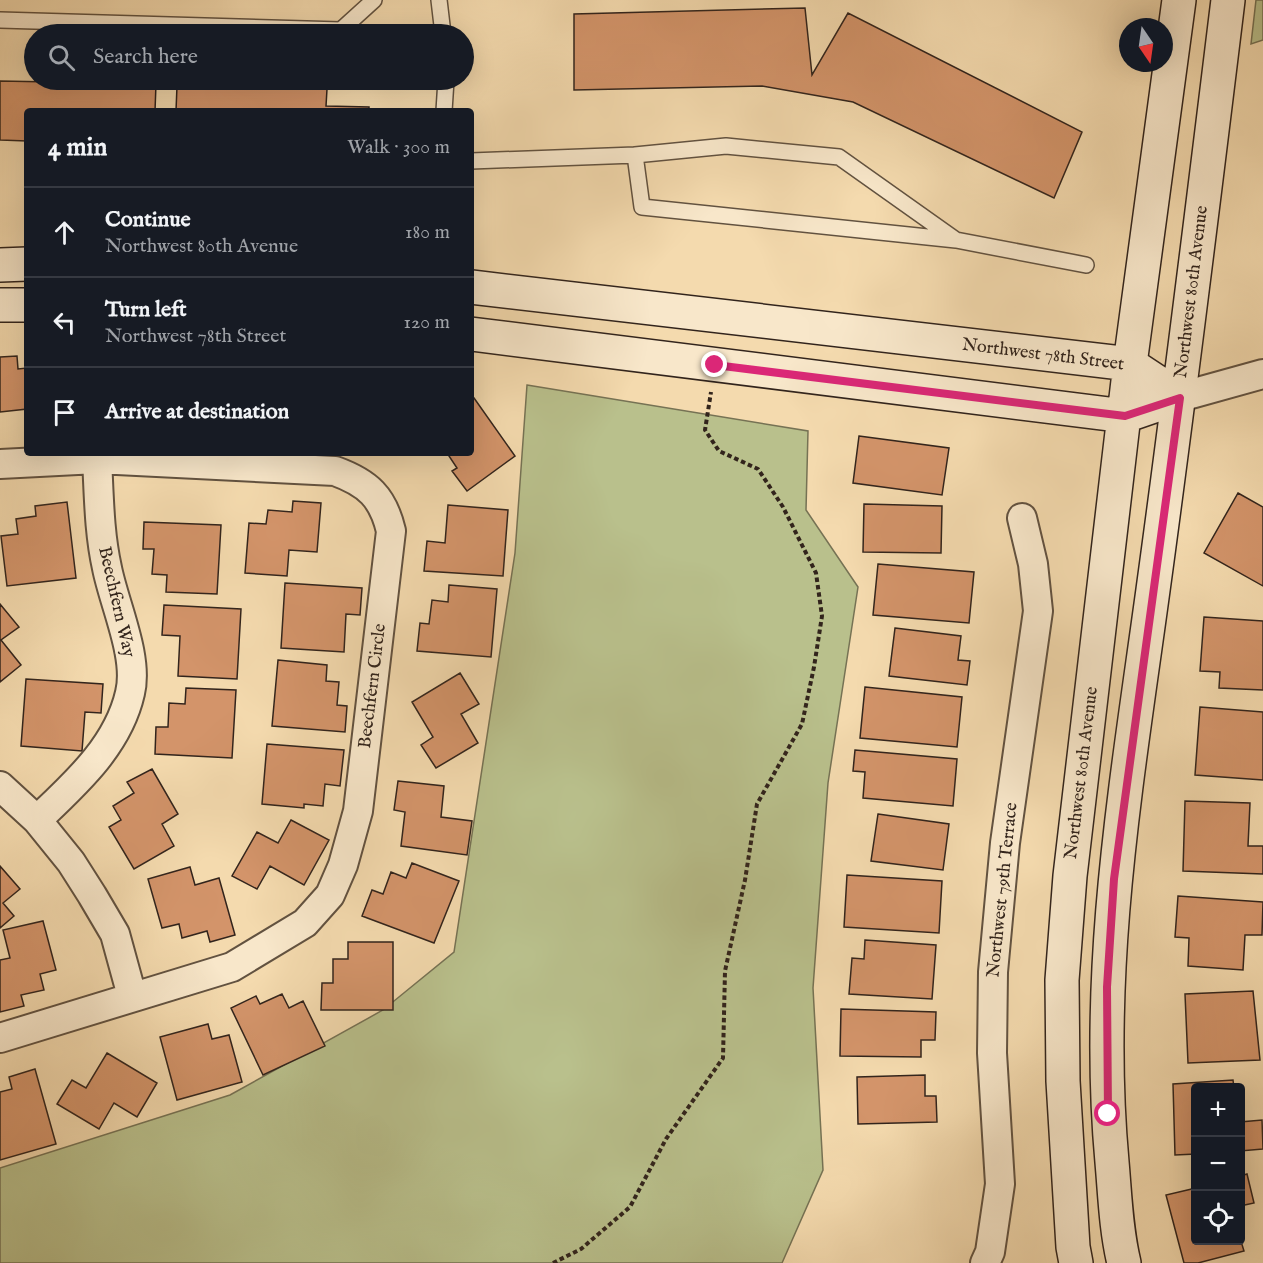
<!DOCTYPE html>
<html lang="en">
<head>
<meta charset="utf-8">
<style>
	:root { --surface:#171b24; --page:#20242c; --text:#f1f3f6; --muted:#9ea1a6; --line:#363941 }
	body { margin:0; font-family:"IM FELL English",serif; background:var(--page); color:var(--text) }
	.controls { position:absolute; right:18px; bottom:18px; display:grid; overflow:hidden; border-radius:6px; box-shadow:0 6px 24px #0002 }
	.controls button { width:54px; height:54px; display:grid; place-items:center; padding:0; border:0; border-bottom:2px solid var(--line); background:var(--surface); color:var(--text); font:30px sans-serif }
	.compass { position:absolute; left:1119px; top:18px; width:54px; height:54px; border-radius:50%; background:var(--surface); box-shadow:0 6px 24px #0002; rotate:167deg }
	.stop { position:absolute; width:18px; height:18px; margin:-14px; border:4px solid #db2777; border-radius:50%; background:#fff }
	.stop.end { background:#db2777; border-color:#fff; box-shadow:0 2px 6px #0008 }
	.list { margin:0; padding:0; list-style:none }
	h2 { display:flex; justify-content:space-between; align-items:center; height:78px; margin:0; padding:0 24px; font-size:26px }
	h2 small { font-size:20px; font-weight:400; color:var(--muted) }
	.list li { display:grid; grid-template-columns:39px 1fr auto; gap:18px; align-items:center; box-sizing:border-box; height:90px; padding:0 24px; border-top:2px solid var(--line) }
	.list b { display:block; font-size:22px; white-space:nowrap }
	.list p { margin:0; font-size:20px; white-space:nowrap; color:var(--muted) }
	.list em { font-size:20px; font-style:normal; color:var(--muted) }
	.icon { flex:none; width:33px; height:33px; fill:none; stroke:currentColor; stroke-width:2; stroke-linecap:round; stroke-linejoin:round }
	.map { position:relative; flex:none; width:1263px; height:1263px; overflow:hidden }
	.search { position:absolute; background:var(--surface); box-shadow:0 6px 24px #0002; left:24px; top:24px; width:450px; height:66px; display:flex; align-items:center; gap:15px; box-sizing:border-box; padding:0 21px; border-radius:33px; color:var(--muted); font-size:22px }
	.panel { position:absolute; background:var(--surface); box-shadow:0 6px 24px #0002; left:24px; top:108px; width:450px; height:348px; border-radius:6px }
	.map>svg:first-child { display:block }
	.green { fill:#b9c08c; stroke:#767254; stroke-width:1.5 }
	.building { fill:#d3946a; stroke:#32241c; stroke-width:1.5 }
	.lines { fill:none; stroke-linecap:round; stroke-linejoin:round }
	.lane-casing { stroke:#625240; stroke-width:18 }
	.street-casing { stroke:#625240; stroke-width:32 }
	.secondary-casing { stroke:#32241c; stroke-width:36 }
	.path { stroke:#32241c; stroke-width:4; stroke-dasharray:4.5 3; stroke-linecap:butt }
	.lane { stroke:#f8e7ca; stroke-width:15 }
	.street { stroke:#f8e7ca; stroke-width:28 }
	.secondary { stroke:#f8e7ca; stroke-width:33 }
	.route { stroke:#db2777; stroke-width:8 }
	.labels { text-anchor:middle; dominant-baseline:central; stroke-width:4.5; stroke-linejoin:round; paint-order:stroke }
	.street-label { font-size:18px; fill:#32241c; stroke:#f8e7ca }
</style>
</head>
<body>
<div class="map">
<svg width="1263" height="1263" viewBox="0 0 1263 1263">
	<rect width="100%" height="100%" fill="#f4daae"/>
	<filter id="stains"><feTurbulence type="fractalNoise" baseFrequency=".00333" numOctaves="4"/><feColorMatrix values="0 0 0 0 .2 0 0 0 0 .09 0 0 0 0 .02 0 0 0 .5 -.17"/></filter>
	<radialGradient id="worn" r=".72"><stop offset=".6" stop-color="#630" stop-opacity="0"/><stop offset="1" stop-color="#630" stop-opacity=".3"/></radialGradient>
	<path class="green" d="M1256 0H1263V40L1251 44Z
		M527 385 808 431 806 510 858 587 828 783 813 988 823 1170 782 1263H0V1168L230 1095 383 1010 454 952 515 553Z"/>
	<path class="building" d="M805 8 812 75 848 13 1082 132 1054 198 853 102 762 86 574 90V14Z
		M0 81 156 84 155 111H27V141L0 140Z
		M177 86 327 89 326 106 369 107V111H176Z
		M17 356 18 369 27 368V409L0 412V357Z
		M474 398 515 456 467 491 452 471 457 468 447 453H471V400Z
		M859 436 949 448 942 495 853 483Z
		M1238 493 1263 507V586L1204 553Z
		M293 501 321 503 317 552 289 550 287 576 245 573 249 523 266 524 268 510 292 512Z
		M67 502 76 578 7 586 1 536 18 534 16 519 36 516 35 506Z
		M864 504 942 506 941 553 863 552Z
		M448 505 508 510 503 576 424 571 427 541 445 543Z
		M144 522 221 525 217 594 166 592 167 575 152 574 154 549H143Z
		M878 564 974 572 969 623 873 615Z
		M285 583 362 588 360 615 346 614 344 652 281 648Z
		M449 585 497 589 491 657 417 651 420 623 429 624 432 600 448 602Z
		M0 604 19 627 1 640 21 665 0 682Z
		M164 605 241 609 237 679 178 676 180 636 162 635Z
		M1204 617 1263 621V690L1219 688 1220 672 1200 671Z
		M895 628 961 636 958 660 970 661 967 685 889 676Z
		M278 660 327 665 326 681 339 682 337 705 347 706 345 732 272 726Z
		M460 673 479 704 461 714 478 743 436 768 421 745 433 737 412 702Z
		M26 679 103 684 101 713 85 712 82 751 21 746Z
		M865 687 962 697 957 747 860 738Z
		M186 688 236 690 232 758 155 754 156 727H168L169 703 185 704Z
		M1200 707 1263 712V780L1195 775Z
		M267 744 344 750 340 786 325 784 323 806 304 804V808L262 804Z
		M855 750 957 759 953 806 863 798 865 772 853 771Z
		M152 769 178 814 162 824 174 846 134 869 109 827 121 820 113 806 134 793 127 782Z
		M398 781 444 786 441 817 472 821 467 855 401 846 405 812 394 810Z
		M1185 801 1250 803 1248 846H1263V874L1183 871Z
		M878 814 949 824 943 870 871 861Z
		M291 820 329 840 304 885 270 866 257 889 232 876 257 832 278 843Z
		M412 863 459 881 434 943 362 916 372 890 383 894 391 872 406 878Z
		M0 866 20 889 3 903 14 916 0 928Z
		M190 867 195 885 219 878 235 935 210 942 207 931 182 938 179 924 162 928 148 879Z
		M847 875 942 881 939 933 844 927Z
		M1178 896 1263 902 1262 935H1245L1243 970 1188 966 1189 938 1175 937Z
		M43 921 56 970 40 974 44 990 21 995 24 1006 0 1012V960L10 958 3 930Z
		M865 940 936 945 932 999 849 994 852 958 864 959Z
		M348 942H393V1010H321L322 983H333V959H348Z
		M1253 991 1260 1060 1188 1063 1185 994Z
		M282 994 289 1008 303 1001 325 1046 263 1075 231 1008 256 996 260 1004Z
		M841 1009 936 1012 935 1040H921V1057L840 1056Z
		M208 1024 212 1039 229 1035 242 1082 177 1100 160 1037Z
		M107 1053 157 1083 137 1117 114 1103 99 1129 57 1104 72 1080 86 1088Z
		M35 1069 56 1144 0 1160V1092L12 1089 9 1077Z
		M925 1075V1096H936L937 1122 858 1124 857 1077Z
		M1233 1080 1234 1088H1196V1154L1175 1155 1173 1084Z
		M1262 1120 1263 1149 1240 1151V1122Z
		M1247 1174 1254 1203 1240 1206V1176Z
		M1196 1188V1240L1240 1238 1244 1251 1198 1263H1184L1166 1195Z"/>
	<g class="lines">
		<defs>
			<path id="lane" d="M439 0 443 34
				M0 20 341 30 374 0
				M444 111 446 80
				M635 155 642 207 956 240 1086 265
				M471 161 635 155 726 146 839 157 956 240"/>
			<path id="street" d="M1180 397 1263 374
				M0 464 97 459 335 471C368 483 383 497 391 531L358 811 343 865 330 895 305 923 232 967 0 1038
				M0 786 37 820 71 862 92 895 115 934 132 996
				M37 820C75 784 118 746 130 693 139 657 114 604 107 568 99 532 99 496 97 459
				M985 1263 990 1252 1000 1184 992 1053 993 972 1005 843 1038 611 1033 564 1022 518"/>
			<path id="secondary" d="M0 265 27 264
				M471 287 1130 364 1180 397
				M0 305H27
				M471 334 1125 416 1180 397
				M1076 1263 1073 1247 1063 1081 1062 980 1070 876 1130 364 1179 0
				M1124 1263C1116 1230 1115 1196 1112 1162 1094 967 1127 781 1153 590 1180 393 1204 197 1228 0"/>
		</defs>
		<use href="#lane" class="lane-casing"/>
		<use href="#street" class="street-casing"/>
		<use href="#secondary" class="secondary-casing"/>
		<path class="path" d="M553 1263 581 1249 630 1207 666 1139 723 1058 725 971 745 880 757 804 802 724 814 667 822 616 816 573 783 507 758 469 719 451 705 430 711 392"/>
		<use href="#lane" class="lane"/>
		<use href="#street" class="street"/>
		<use href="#secondary" class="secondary"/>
	</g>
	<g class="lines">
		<path class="route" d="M715 365 1125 416 1180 398 1114 879 1107 987 1108 1114"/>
	</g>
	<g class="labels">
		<g class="street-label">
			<text transform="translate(1192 292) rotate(-83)">Northwest 80th Avenue</text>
			<text transform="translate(1043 355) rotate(7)">Northwest 78th Street</text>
			<text transform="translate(116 602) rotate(77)">Beechfern Way</text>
			<text transform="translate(373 686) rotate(-83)">Beechfern Circle</text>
			<text transform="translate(1082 773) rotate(-83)">Northwest 80th Avenue</text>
			<text transform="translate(1003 890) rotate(-84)">Northwest 79th Terrace</text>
		</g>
	</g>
	<rect width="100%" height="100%" filter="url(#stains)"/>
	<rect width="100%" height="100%" fill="url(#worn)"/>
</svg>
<div class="controls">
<button>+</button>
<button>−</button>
<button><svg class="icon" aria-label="locate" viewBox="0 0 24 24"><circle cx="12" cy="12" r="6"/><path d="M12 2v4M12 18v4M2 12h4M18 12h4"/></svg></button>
</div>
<svg class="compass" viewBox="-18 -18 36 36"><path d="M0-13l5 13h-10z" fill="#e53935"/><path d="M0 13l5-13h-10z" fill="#9ea1a6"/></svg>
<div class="stop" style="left:1108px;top:1114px"></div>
<div class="stop end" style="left:715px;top:365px"></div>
<div class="search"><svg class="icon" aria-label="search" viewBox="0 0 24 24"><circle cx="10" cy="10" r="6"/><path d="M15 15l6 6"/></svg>Search here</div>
<section class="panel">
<h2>4 min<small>Walk · 300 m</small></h2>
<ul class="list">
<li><svg class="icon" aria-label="ahead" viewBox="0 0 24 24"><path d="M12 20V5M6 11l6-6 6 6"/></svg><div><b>Continue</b><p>Northwest 80th Avenue</p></div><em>180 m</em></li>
<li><svg class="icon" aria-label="left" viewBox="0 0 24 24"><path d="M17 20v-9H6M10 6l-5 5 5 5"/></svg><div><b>Turn left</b><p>Northwest 78th Street</p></div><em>120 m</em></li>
<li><svg class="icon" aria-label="arrive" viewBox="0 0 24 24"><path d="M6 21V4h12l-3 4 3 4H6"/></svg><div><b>Arrive at destination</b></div></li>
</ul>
</section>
</div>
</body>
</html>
